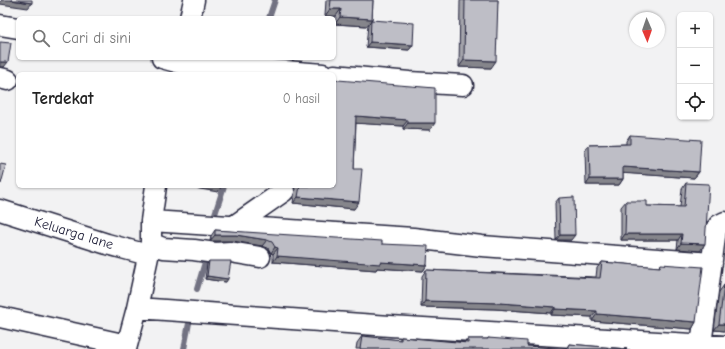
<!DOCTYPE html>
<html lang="id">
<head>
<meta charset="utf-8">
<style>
	:root { --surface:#fff; --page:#f6f6f6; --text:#222; --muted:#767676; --line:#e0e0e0 }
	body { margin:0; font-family:"Comic Neue",sans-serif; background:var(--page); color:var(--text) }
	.controls { position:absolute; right:12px; top:12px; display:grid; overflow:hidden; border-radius:6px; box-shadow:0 1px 3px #0004 }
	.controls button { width:36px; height:36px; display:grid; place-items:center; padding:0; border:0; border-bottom:1px solid var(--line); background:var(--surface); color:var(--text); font:20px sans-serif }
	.compass { position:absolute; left:629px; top:12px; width:36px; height:36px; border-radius:50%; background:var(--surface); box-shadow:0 1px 3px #0004; rotate:178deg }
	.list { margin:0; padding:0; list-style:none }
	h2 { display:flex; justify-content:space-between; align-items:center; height:52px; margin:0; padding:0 16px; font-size:17px }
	h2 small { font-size:13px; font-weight:400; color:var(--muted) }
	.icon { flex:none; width:22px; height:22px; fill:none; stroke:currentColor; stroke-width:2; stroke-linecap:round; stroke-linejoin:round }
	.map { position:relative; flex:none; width:725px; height:349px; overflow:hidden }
	.search { position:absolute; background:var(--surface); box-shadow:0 1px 3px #0004; left:16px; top:16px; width:320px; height:44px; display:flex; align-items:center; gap:10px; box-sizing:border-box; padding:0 14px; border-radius:6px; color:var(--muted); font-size:15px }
	.panel { position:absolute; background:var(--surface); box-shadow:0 1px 3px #0004; left:16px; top:72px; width:320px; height:116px; border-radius:6px }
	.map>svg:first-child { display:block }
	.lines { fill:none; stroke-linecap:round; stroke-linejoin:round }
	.stream { stroke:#727282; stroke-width:6 }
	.minor-casing { stroke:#22223b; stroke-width:23 }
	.minor { stroke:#fff; stroke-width:20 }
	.wall { fill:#a3a3aa; stroke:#22223b }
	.shaded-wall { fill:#85858b; stroke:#22223b }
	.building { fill:#bebec6; stroke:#22223b }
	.labels { text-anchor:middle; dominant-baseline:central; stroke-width:4; stroke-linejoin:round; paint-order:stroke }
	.street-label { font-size:14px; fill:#22223b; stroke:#fff }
</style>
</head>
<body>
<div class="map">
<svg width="725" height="349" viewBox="0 0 725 349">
	<rect width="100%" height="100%" fill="#f2f2f3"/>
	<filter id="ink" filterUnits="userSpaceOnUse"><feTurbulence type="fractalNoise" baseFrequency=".025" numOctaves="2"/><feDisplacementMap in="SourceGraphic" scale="8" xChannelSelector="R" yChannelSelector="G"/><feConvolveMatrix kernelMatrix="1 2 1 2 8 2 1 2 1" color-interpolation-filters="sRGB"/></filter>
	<g filter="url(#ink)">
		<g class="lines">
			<path class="stream" d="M269 18 275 0
				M214 217 224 186
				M197 289 205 262
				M184 349 189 323"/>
			<defs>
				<path id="minor" d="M190 18 194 0
					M0 25 18 28
					M162 58 180 63 323 74
					M334 75 409 82 463 85
					M0 78 8 80
					M0 210 107 244 148 255
					M151 221 413 238 482 246 712 263
					M234 226 284 191
					M151 243 163 248 194 250 215 253 230 252 260 257
					M137 308 390 326 725 346
					M0 317 127 345
					M701 345 716 229 719 225 725 222
					M126 349 137 308 151 243V221L156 186"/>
			</defs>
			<use href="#minor" class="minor-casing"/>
			<use href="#minor" class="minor"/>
		</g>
		<path class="wall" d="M326 0H373L372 19 367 26 335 24 336 16H325Z
			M461 0H498L491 68 459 67 460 1Z
			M371 20 413 45 409 50 366 47 368 25Z
			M334 78 430 130 403 129V126L356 123 354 169V209L293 203 295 190 294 186H334Z
			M630 135 699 172 694 178 623 173V179L619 185H586L585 151 589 145 626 144V141Z
			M686 183 700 251 677 249 678 240H621V207L626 201 647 206 680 207 682 189Z
			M559 198 571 240H556L555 203Z
			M215 230 382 244 427 265 423 271 377 268 376 270 273 262V254L271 253 268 248 262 246 232 241H210L211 236Z
			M209 261 226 282 205 279 207 264Z
			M602 262 659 267 661 264 696 322 692 329 592 321V317L551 315V313L495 309 421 307 422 276 426 270 596 277 597 268Z
			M724 285H725V331L714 330 719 292Z
			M362 336 399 340 401 337 466 342 468 339H487L488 338 527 346 566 349 569 344 627 349H356L357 343Z"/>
		<path class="shaded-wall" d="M2 0H11L32 3 28 8 0 4V2Z
			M330 9H341L336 16H325Z
			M340 17 372 19 367 26 335 24Z
			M370 42 413 45 409 50 366 47Z
			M464 60 496 61 491 68 459 67Z
			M0 62H8L4 67H0Z
			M356 116 408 120 403 126 352 123Z
			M408 123H435L430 130 403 129Z
			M623 167 699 172 694 178 619 173Z
			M590 179H623L619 185H586Z
			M195 186H215L221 187 218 192 194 188Z
			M298 197 359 202 354 209 293 203Z
			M625 234H682L678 240H621Z
			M215 235H236L267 240 262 246 232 241H210Z
			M560 235H575L571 240H556Z
			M681 243 705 244 700 251 677 249Z
			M275 247 278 248 273 254 271 253Z
			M277 256 380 262 427 265 423 271 377 268 376 270 273 262Z
			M207 276 228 279 226 282 205 279Z
			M425 301 500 303 555 307 551 313 495 309 421 307Z
			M555 309 597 311 592 317 551 315Z
			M597 314 696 322 692 329 592 321Z
			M719 324H725V331L714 330Z"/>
		<path class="building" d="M11 0H32V3Z
			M331 0H373L372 19 340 17 341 9H330Z
			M465 0H498L496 61 464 60Z
			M371 20 414 23 413 45 370 42Z
			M0 42 11 43 8 62H0Z
			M334 78 338 80 435 88V123H408V120L356 116 354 169H362L359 202 298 197 300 186H334Z
			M630 135 701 140 699 172 623 167V179H590L589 145 630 144Z
			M0 164 6 165 1 184 0 183Z
			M686 183 709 184 705 244 681 243 682 234H625L626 201H647V206L684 207Z
			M574 197 575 235H560L559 198Z
			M215 230 382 241V244L428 246 427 265 380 262V264L277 256 278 248 275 247 272 242 267 240 236 235H215Z
			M209 261H231L228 279 207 276Z
			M602 262 660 267 661 264 703 267 696 322 597 314V311L555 309V307L500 303 425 301 426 270 600 278Z
			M724 285H725V324H719Z
			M362 336 401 340V337L468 343V339H488V338L527 341V346L569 349V344L627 349H360Z"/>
	</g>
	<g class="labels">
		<g class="street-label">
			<text transform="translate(74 233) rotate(17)">Keluarga lane</text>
		</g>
	</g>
</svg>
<div class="controls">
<button>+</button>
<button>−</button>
<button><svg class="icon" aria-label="locate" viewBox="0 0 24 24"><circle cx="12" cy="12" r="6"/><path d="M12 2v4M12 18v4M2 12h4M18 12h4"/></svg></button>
</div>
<svg class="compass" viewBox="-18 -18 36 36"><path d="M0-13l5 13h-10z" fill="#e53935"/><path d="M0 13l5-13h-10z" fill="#767676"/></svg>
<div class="search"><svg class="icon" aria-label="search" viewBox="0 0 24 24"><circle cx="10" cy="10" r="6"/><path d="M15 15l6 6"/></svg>Cari di sini</div>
<section class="panel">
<h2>Terdekat<small>0 hasil</small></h2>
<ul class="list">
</ul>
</section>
</div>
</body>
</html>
